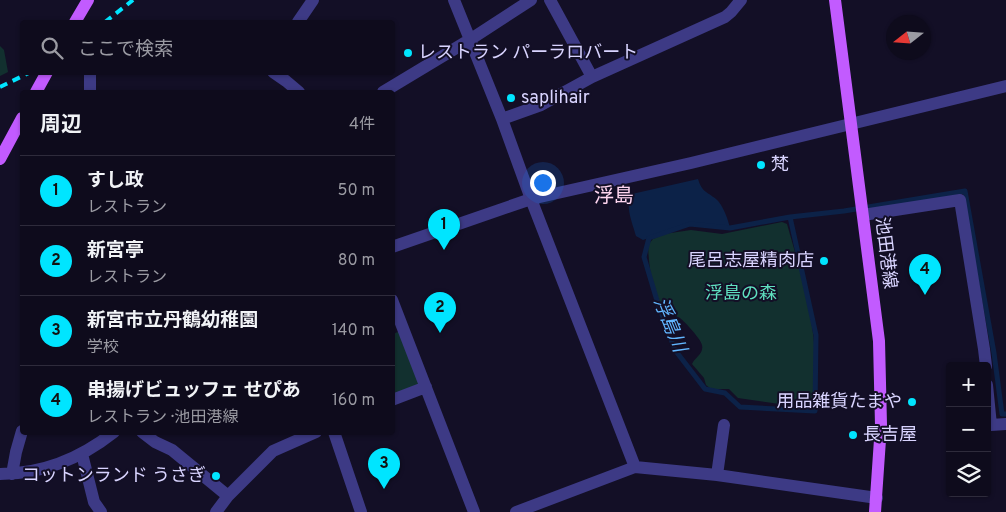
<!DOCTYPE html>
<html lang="ja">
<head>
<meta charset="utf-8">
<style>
	:root { --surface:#0e0b1c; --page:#1c1929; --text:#f1f3f6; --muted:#9b9ba3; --line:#2e2b3b; --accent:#00e5ff }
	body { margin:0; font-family:Overpass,"Noto Sans JP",sans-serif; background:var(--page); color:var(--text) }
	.controls { position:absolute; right:15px; bottom:15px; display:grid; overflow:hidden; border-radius:5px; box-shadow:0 1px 4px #0004 }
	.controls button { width:45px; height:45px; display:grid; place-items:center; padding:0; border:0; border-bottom:1px solid var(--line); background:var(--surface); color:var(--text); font:25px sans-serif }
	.compass { position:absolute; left:886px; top:15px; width:45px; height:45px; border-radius:50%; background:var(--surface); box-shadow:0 1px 4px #0004; rotate:253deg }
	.you { position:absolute; left:542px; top:182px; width:18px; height:18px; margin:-12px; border:4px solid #fff; border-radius:50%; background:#1a73e8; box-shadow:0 0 0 8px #1a73e833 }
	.badge { display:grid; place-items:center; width:32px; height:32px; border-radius:50%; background:var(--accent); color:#111; font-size:16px; font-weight:700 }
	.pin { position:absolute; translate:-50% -41px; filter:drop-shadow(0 1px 2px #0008) }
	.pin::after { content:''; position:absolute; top:26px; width:18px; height:15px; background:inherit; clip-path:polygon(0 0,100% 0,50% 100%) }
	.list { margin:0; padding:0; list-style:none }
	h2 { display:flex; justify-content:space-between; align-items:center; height:65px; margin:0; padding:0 20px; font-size:21px }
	h2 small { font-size:16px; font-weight:400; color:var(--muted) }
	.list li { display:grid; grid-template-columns:32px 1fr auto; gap:15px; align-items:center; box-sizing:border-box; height:70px; padding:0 20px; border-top:1px solid var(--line) }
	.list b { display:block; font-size:19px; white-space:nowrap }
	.list p { margin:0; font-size:16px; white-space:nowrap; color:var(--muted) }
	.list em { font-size:16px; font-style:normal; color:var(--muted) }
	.icon { flex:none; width:28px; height:28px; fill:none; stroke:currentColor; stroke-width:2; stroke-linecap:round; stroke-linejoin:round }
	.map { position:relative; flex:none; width:1006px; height:512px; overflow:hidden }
	.search { position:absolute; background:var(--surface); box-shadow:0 1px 4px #0004; left:20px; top:20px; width:375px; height:55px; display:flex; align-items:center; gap:12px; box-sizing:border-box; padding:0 18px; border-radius:5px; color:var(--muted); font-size:19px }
	.panel { position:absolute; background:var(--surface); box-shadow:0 1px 4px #0004; left:20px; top:90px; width:375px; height:345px; border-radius:5px }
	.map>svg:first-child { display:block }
	.green { fill:#12302f }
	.water { fill:#0c2248 }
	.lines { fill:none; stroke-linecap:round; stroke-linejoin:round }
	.stream { stroke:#0c2248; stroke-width:5 }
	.minor { stroke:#3d3a85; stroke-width:12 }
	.major { stroke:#c25bff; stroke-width:12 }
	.rail { stroke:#00e5ff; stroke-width:4; stroke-dasharray:8 6; stroke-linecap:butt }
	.poi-dot { fill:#00e5ff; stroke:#130f26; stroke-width:2 }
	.labels { text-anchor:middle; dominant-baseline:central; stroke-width:4; stroke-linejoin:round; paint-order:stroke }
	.poi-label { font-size:18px; fill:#d9d4ff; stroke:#130f26; text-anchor:start }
	.street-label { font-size:18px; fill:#d9d4ff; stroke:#130f26 }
	.park-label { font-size:18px; fill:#5fe0c0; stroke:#130f26 }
	.water-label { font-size:19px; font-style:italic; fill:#62b6ff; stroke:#130f26 }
	.quarter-label { font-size:20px; fill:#ffd6f0; stroke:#130f26 }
</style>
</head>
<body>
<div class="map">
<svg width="1006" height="512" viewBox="0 0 1006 512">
	<rect width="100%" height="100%" fill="#130f26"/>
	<path class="green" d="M0 46 4 50 8 72 0 76Z
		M782 222 787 224C799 266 815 318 815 362 816 374 813 388 812 401L808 404 801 407 738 398 729 389H711L706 385 704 378 692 364C695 357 704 354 702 345 701 339 685 322 680 318 675 315 668 314 664 308 651 291 649 266 648 245L653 239 664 234 691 230 722 234Z
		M400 331 422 385 393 397V334Z"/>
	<path class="water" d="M698 179C702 192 706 191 716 199 723 205 728 219 730 228L690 224 643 240 636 236C633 224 624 205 632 194Z"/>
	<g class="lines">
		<path class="stream" d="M790 217 816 335 815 411 740 407 725 393 705 389 675 350 658 304 644 257 649 238 690 224 730 228 790 217 844 211 965 191 994 353 1002 414H1006"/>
		<path class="minor" d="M454 0 502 119 531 199 635 467
			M550 0 592 77
			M298 22 313 0
			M90 72V92
			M273 72 286 81 299 92
			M383 92 471 39 531 0
			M502 119 541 105 592 77 725 17 731 12 741 0
			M863 215 960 200 984 349 986 366
			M392 247 531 199 691 163 1006 86
			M392 300 474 512
			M987 385 991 425 1006 424
			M392 400 426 387
			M142 432 155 442 172 450 228 496
			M334 432 361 512
			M82 454 94 502 101 512
			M0 474C43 474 80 459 114 432
			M12 474 16 452 22 431
			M717 475 724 425
			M216 512 228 496 273 451 316 432
			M516 512 635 467 717 475 877 498"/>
		<path class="major" d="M835 0 879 341 881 425 875 512
			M75 22 88 0
			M36 92 47 72
			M0 159 22 118"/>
		<path class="rail" d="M105 22 133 0
			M0 87 31 72"/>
	</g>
	<g class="poi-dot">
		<circle cx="408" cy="53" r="5"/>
		<circle cx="511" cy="98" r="5"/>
		<circle cx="761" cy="165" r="5"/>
		<circle cx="824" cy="261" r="5"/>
		<circle cx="912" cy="402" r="5"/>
		<circle cx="853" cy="435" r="5"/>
		<circle cx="216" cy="476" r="5"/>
	</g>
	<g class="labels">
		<g class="poi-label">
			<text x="418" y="53">レストラン パーラロバート</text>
			<text x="521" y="98">saplihair</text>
			<text x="771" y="165">梵</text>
			<text x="814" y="261" text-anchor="end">尾呂志屋精肉店</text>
			<text x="902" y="402" text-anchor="end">用品雑貨たまや</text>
			<text x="863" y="435">長吉屋</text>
			<text x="206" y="476" text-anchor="end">コットンランド うさぎ</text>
		</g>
		<g class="street-label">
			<text transform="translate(885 253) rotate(83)">池田港線</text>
		</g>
		<g class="park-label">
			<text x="741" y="294">浮島の森</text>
		</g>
		<g class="water-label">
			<text transform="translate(669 325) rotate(68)">浮島川</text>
		</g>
		<g class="quarter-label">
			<text x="614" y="197">浮島</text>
		</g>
	</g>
</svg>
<div class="controls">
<button>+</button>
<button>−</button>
<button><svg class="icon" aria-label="layers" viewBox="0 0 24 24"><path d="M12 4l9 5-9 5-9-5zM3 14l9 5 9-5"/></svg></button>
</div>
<svg class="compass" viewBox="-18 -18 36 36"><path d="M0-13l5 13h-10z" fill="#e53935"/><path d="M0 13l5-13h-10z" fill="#9b9ba3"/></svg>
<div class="you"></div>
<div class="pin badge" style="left:444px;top:250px">1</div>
<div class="pin badge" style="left:440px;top:333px">2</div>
<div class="pin badge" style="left:384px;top:489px">3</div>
<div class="pin badge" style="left:925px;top:295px">4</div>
<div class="search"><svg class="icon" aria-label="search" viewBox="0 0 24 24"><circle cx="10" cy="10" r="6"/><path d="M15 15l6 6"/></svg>ここで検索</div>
<section class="panel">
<h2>周辺<small>4件</small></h2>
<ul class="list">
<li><span class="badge">1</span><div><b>すし政</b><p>レストラン</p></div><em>50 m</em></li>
<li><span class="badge">2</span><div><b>新宮亭</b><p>レストラン</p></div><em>80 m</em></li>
<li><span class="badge">3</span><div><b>新宮市立丹鶴幼稚園</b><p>学校</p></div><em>140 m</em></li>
<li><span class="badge">4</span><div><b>串揚げビュッフェ せぴあ</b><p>レストラン · 池田港線</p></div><em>160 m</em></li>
</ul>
</section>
</div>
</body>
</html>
